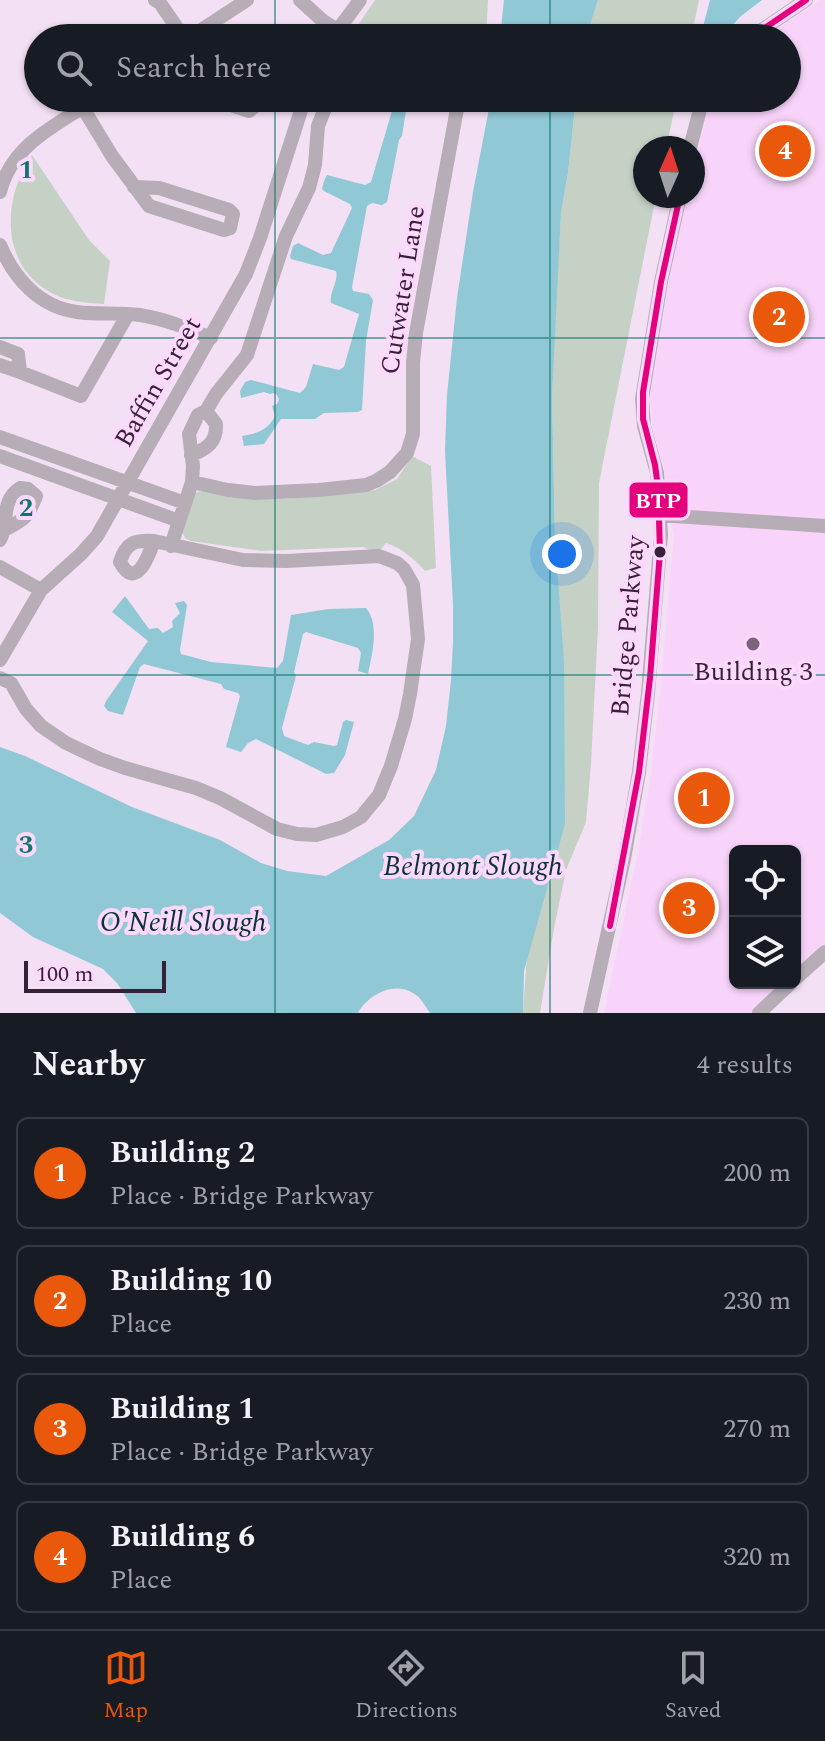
<!DOCTYPE html>
<html lang="en">
<head>
<meta charset="utf-8">
<style>
	:root { --surface:#171b24; --page:#20242c; --text:#f1f3f6; --muted:#9ea1a6; --line:#363941; --accent:#ea580c }
	body { margin:0; font-family:Spectral,serif; background:var(--page); color:var(--text) }
	.controls { position:absolute; right:24px; bottom:24px; display:grid; overflow:hidden; border-radius:12px; box-shadow:0 2px 6px #0004 }
	.controls button { width:72px; height:72px; display:grid; place-items:center; padding:0; border:0; border-bottom:2px solid var(--line); background:var(--surface); color:var(--text); font:40px sans-serif }
	.compass { position:absolute; left:633px; top:136px; width:72px; height:72px; border-radius:50%; background:var(--surface); box-shadow:0 2px 6px #0004; rotate:3deg }
	.scale { position:absolute; left:24px; bottom:20px; width:142px; box-sizing:border-box; padding-left:8px; border:4px solid #372138; border-top:0; font-size:22px; line-height:28px; white-space:nowrap; color:#372138; -webkit-text-stroke:6px #fbd8fc; paint-order:stroke }
	.you { position:absolute; left:562px; top:554px; width:28px; height:28px; margin:-20px; border:6px solid #fff; border-radius:50%; background:#1a73e8; box-shadow:0 0 0 12px #1a73e833 }
	.badge { display:grid; place-items:center; width:52px; height:52px; border-radius:50%; background:var(--accent); color:#fff; font-size:26px; font-weight:700 }
	.pin { position:absolute; translate:-50% -50%; border:4px solid #fff; box-shadow:0 2px 8px #0006 }
	.list { margin:0; padding:0; list-style:none }
	h2 { display:flex; justify-content:space-between; align-items:center; height:104px; margin:0; padding:0 32px; font-size:34px }
	h2 small { font-size:26px; font-weight:400; color:var(--muted) }
	.list li { display:grid; grid-template-columns:52px 1fr auto; gap:24px; align-items:center; box-sizing:border-box; height:112px; margin:0 16px 16px; padding:0 16px; border:2px solid var(--line); border-radius:12px }
	.list b { display:block; font-size:30px; white-space:nowrap }
	.list p { margin:0; font-size:26px; white-space:nowrap; color:var(--muted) }
	.list em { font-size:26px; font-style:normal; color:var(--muted) }
	.icon { flex:none; width:44px; height:44px; fill:none; stroke:currentColor; stroke-width:2; stroke-linecap:round; stroke-linejoin:round }
	.map { position:relative; flex:none; width:825px; height:1013px; overflow:hidden }
	.search { position:absolute; background:var(--surface); box-shadow:0 2px 6px #0004; left:24px; right:24px; top:24px; height:88px; display:flex; align-items:center; gap:20px; box-sizing:border-box; padding:0 28px; border-radius:44px; color:var(--muted); font-size:30px }
	.sheet { height:616px; background:var(--surface) }
	nav { display:flex; justify-content:space-around; align-items:center; box-sizing:border-box; height:112px; border-top:2px solid var(--line); background:var(--surface); font-size:22px; color:var(--muted) }
	nav a { display:grid; justify-items:center; gap:4px }
	nav .on { color:var(--accent) }
	.map>svg:first-child { display:block }
	.built { fill:#f8d4fa }
	.green { fill:#c6d1c6 }
	.water { fill:#90c8d5 }
	.lines { fill:none; stroke-linecap:round; stroke-linejoin:round }
	.minor { stroke:#b6adb6; stroke-width:14 }
	.bus-1-casing { stroke:#fbd8fc; stroke-width:12 }
	.bus-1 { stroke:#e5007d; stroke-width:6 }
	.grid { fill:none; stroke:#0f766e; stroke-width:2; stroke-opacity:0.55 }
	.bus-dot { fill:#372138; stroke:#fbd8fc; stroke-width:3 }
	.poi-dot { fill:#79647a; stroke:#fbd8fc; stroke-width:3 }
	.labels { text-anchor:middle; dominant-baseline:central; stroke-width:8; stroke-linejoin:round; paint-order:stroke }
	.street-label { font-size:26px; fill:#372138; stroke:#fbd8fc }
	.poi-label { font-size:26px; fill:#372138; stroke:#fbd8fc }
	.water-label { font-size:28px; font-style:italic; fill:#083439; stroke:#fbd8fc }
	.grid-label { font-size:26px; text-anchor:middle; font-weight:bold; fill:#0f766e; stroke:#fbd8fc; stroke-width:8; stroke-linejoin:round; paint-order:stroke }
	.line-badge { stroke:#fbd8fc; stroke-width:3 }
	.badge-label { font-size:22px; text-anchor:middle; font-weight:bold; fill:#fff }
</style>
</head>
<body>
<div class="map">
<svg width="825" height="1013" viewBox="0 0 825 1013">
	<rect width="100%" height="100%" fill="#f3e0f4"/>
	<path class="built" d="M821 0H825V942L795 971V851H735V983H783L752 1013H604L639 847 651 773 661 686 674 535 667 499 665 474 653 430 650 393 680 218 687 196H693V170L711 98H787V38H764Z"/>
	<path class="green" d="M375 0H488L486 38H366L354 31Z
		M598 0H699L691 38H586Z
		M576 98H677L666 148H645V196H656L599 483 598 628 591 764 586 822 566 870 554 928 540 1013H523L555 538 552 395 554 325 561 213 568 173Z
		M32 155 89 240 110 261 104 304C89 303 74 302 60 297 0 273 0 201 32 155Z
		M412 456 431 466 436 568 425 571C413 558 403 549 386 543L380 550H370L363 547 261 551 191 541 185 538 182 531 195 493 208 489 229 497 284 499 375 490 397 479Z"/>
	<path class="water" d="M504 0H598L586 38H500Z
		M710 0H762L741 16 721 38H700Z
		M390 98H408L402 136 399 140 387 202 382 205 372 203 367 206 352 287 353 291 369 294 373 300 366 341 362 410 358 412 324 413 315 419H281L264 444 244 446 242 436C258 433 267 431 275 416L272 406 277 404 279 400 277 395 274 393 270 394 264 392 241 398 240 391 245 382 251 380 300 393 306 387 313 364 339 370 344 367 359 314 331 303C329 292 339 281 336 271L291 259 290 256 293 246 298 243 323 255 331 253 352 208 350 204 324 191 322 189 324 181 327 175 365 185 371 182 394 104Z
		M491 98H576L568 173 561 213 552 395 555 538 564 662 565 824 524 971 523 1013H430C425 1006 421 997 413 993 393 981 368 995 358 1013H136L117 983 103 969 33 937 0 913V747L25 756 132 807 220 840 261 863 287 871 326 876 389 840 414 816 436 770 446 726 451 680 453 642V605L445 451 447 395 457 298 473 192Z
		M125 596 149 629 158 628 163 633 173 627 172 621 180 613 175 603 184 601 187 605 180 650 181 654 211 662 277 668 283 661 291 615 328 609 366 608C380 624 372 655 368 674L358 671 361 653 358 648 306 632 303 634 294 672 296 676 282 728 284 736 308 745 314 742 334 746 337 745 343 722 346 720 354 722 345 755 334 773 326 774 256 739 248 743 241 752 226 747 240 696 238 693 224 689 221 684 144 664 140 667 123 715 108 711 104 706 106 701 148 641 112 612Z"/>
	<g class="lines">
		<path class="minor" d="M155 0 160 3 184 38
			M300 0 323 21 350 38
			M189 38 247 0
			M332 38 360 0
			M750 38 806 0
			M77 98 112 156 149 206 224 230 230 228 233 214 229 210 159 188 134 187
			M220 98 225 103 249 111 254 107 257 98
			M690 148 703 98
			M0 192C12 143 60 123 98 98
			M0 245C14 278 39 307 77 312 97 315 119 312 140 315 165 319 187 328 211 338
			M0 347 18 354 20 372 81 396 128 314
			M0 365 20 372
			M0 437 185 503
			M191 455C207 449 217 442 216 424L206 411
			M0 456 179 521
			M192 482 228 490 255 493 319 490 366 485 376 481 390 472 407 453 413 434V362L416 333 459 98
			M660 515 825 526
			M0 540C9 523 0 501 20 488L28 489 36 496C28 517 25 519 6 529
			M171 546 192 482 193 466 189 434 198 415 206 411 216 394 247 355 286 236 309 188 315 165 318 126 329 98
			M0 567 41 590
			M0 660 41 590 81 554 97 536 246 274 260 238 305 98
			M0 678 11 683 26 709 41 726 66 743 100 759 125 768 196 788 220 798 277 829 297 834 316 835 343 827 361 817 379 795 391 766 405 719 410 694 418 639 413 585 404 569 397 563 379 556 286 561 243 560 154 541C135 540 126 542 120 562 136 592 149 555 154 541
			M795 979 825 952
			M590 1013 624 859 639 772 648 693 661 535 657 473 644 426 642 399 661 282 680 196
			M759 1013 791 983"/>
		<defs>
			<path id="bus-1" d="M750 38 806 0
				M610 926 639 772 650 678 660 552 658 487 655 465 643 419V392L661 282 680 196"/>
		</defs>
		<use href="#bus-1" class="bus-1-casing"/>
		<use href="#bus-1" class="bus-1"/>
	</g>
	<path class="grid" d="M275 0V38M550 0V38M275 98V1013M550 98V1013M0 338H825M0 675H825"/>
	<circle class="bus-dot" cx="660" cy="552" r="7"/>
	<circle class="poi-dot" cx="753" cy="644" r="8"/>
	<g class="labels">
		<g class="street-label">
			<text transform="translate(403 290) rotate(-81)">Cutwater Lane</text>
			<text transform="translate(158 382) rotate(-60)">Baffin Street</text>
			<text transform="translate(628 626) rotate(-85)">Bridge Parkway</text>
		</g>
		<g class="poi-label">
			<text x="753" y="672">Building 3</text>
		</g>
		<g class="water-label">
			<text x="473" y="866">Belmont Slough</text>
			<text x="183" y="922">O'Neill Slough</text>
		</g>
	</g>
	<g class="grid-label">
		<text x="26" y="178">1</text>
		<text x="26" y="516">2</text>
		<text x="26" y="853">3</text>
	</g>
	<rect class="line-badge" x="628" y="481" width="61" height="38" rx="8" fill="#e5007d"/>
	<g class="badge-label">
		<text x="658" y="508">BTP</text>
	</g>
</svg>
<div class="controls">
<button><svg class="icon" aria-label="locate" viewBox="0 0 24 24"><circle cx="12" cy="12" r="6"/><path d="M12 2v4M12 18v4M2 12h4M18 12h4"/></svg></button>
<button><svg class="icon" aria-label="layers" viewBox="0 0 24 24"><path d="M12 4l9 5-9 5-9-5zM3 14l9 5 9-5"/></svg></button>
</div>
<svg class="compass" viewBox="-18 -18 36 36"><path d="M0-13l5 13h-10z" fill="#e53935"/><path d="M0 13l5-13h-10z" fill="#9ea1a6"/></svg>
<div class="scale">100 m</div>
<div class="you"></div>
<div class="pin badge" style="left:704px;top:798px">1</div>
<div class="pin badge" style="left:779px;top:317px">2</div>
<div class="pin badge" style="left:689px;top:908px">3</div>
<div class="pin badge" style="left:785px;top:151px">4</div>
<div class="search"><svg class="icon" aria-label="search" viewBox="0 0 24 24"><circle cx="10" cy="10" r="6"/><path d="M15 15l6 6"/></svg>Search here</div>
</div>
<section class="sheet">
<h2>Nearby<small>4 results</small></h2>
<ul class="list">
<li><span class="badge">1</span><div><b>Building 2</b><p>Place · Bridge Parkway</p></div><em>200 m</em></li>
<li><span class="badge">2</span><div><b>Building 10</b><p>Place</p></div><em>230 m</em></li>
<li><span class="badge">3</span><div><b>Building 1</b><p>Place · Bridge Parkway</p></div><em>270 m</em></li>
<li><span class="badge">4</span><div><b>Building 6</b><p>Place</p></div><em>320 m</em></li>
</ul>
</section>
<nav>
<a class="on"><svg class="icon" aria-label="map" viewBox="0 0 24 24"><path d="M3 6l6-2 6 2 6-2v14l-6 2-6-2-6 2zM9 4v14M15 6v14"/></svg>Map</a>
<a><svg class="icon" aria-label="directions" viewBox="0 0 24 24"><path d="M12 3l9 9-9 9-9-9zM9 14v-3h6M13 9l2 2-2 2"/></svg>Directions</a>
<a><svg class="icon" aria-label="saved" viewBox="0 0 24 24"><path d="M7 4h10v16l-5-4-5 4z"/></svg>Saved</a>
</nav>
</body>
</html>
